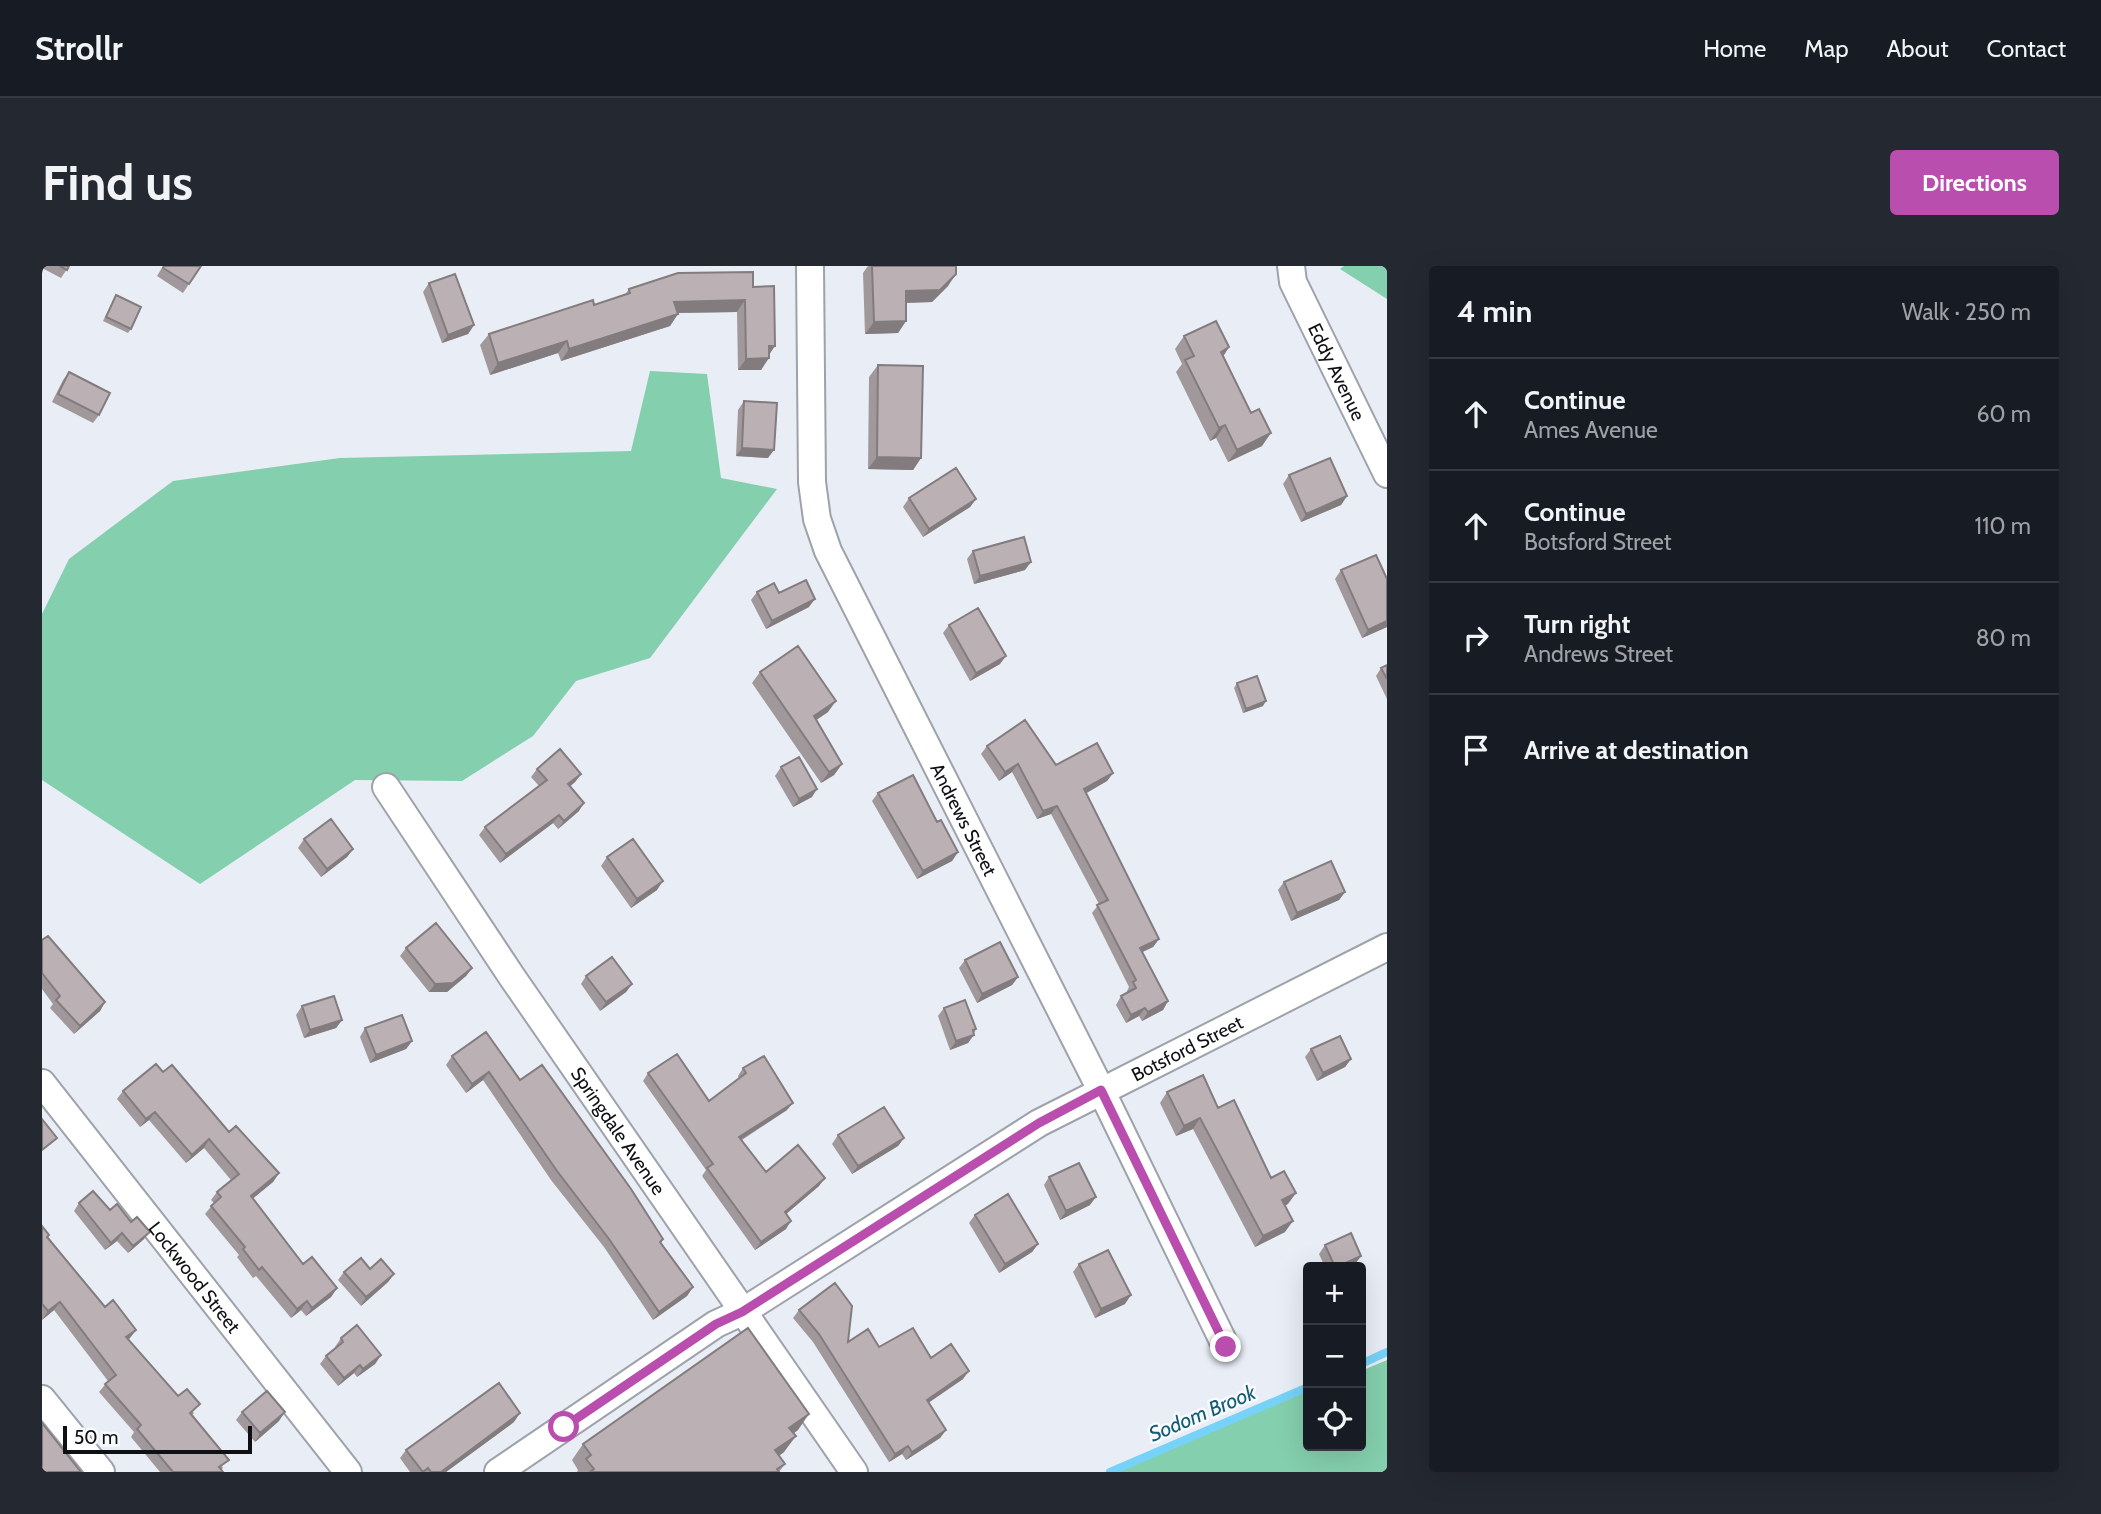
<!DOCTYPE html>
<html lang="en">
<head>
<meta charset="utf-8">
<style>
	:root { --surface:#171b24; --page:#242831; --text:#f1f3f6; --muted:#9ea1a6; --line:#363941; --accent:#ba4eae }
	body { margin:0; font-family:Cabin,sans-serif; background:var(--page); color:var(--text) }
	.controls { position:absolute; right:21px; bottom:21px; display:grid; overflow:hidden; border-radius:7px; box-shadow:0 7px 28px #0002 }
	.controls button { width:63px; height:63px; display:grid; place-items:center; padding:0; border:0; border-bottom:2px solid var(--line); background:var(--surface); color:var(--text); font:35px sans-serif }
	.scale { position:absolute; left:21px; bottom:18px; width:189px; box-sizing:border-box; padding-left:7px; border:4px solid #0e1013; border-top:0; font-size:19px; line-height:24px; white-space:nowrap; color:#0e1013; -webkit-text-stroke:5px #f8fafd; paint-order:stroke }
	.stop { position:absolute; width:21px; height:21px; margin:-16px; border:5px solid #ba4eae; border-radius:50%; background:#fff }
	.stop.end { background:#ba4eae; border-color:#fff; box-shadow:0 2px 7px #0008 }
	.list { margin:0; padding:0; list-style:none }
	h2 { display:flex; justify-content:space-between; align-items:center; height:91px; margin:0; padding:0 28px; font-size:30px }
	h2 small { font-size:23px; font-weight:400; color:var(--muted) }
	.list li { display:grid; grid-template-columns:46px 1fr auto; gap:21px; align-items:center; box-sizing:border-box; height:112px; padding:0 28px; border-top:2px solid var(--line) }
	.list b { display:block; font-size:26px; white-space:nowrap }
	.list p { margin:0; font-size:23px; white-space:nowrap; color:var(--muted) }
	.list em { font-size:23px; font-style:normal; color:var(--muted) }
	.icon { flex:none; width:38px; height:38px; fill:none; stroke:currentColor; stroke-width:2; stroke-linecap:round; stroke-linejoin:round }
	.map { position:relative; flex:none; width:1345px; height:1206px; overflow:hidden; border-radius:7px }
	header { display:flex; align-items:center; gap:42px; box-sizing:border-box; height:98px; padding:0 35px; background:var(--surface); border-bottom:2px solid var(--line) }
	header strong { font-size:33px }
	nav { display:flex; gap:38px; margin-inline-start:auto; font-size:24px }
	.intro { display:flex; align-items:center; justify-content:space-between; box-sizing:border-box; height:168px; padding:0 42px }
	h1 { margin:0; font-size:49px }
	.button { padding:18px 32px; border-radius:7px; background:var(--accent); color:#fff; font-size:24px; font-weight:700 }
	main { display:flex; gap:42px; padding:0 42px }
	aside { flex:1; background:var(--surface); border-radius:7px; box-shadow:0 7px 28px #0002 }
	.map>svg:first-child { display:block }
	.green { fill:#84cfad }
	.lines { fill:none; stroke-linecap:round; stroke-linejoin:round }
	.stream { stroke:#76d2f7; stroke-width:8 }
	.minor-casing { stroke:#9ea2aa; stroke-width:30 }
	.minor { stroke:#fff; stroke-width:26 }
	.wall { fill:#a1989b }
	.shaded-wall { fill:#837c7e }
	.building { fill:#bbb1b4; stroke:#837c7e; stroke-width:2 }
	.route { stroke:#ba4eae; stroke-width:9 }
	.labels { text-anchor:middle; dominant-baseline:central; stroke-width:5; stroke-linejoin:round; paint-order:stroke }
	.street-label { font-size:19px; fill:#0e1013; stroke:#f8fafd }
	.water-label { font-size:21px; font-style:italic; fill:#125d76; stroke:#f8fafd }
</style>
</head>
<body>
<header>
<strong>Strollr</strong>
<nav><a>Home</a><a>Map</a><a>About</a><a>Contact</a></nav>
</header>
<div class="intro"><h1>Find us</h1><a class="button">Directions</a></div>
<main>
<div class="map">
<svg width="1345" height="1206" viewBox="0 0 1345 1206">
	<rect width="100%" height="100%" fill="#e8edf6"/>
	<path class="green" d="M1302 0H1345V33L1298 3Z
		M608 105 665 108 679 212 735 223 608 392 534 415 491 470 420 515 313 514 158 618 0 514V348L27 293 131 215 298 192 589 185Z
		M1345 1094V1206H1068L1266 1125V1180H1319V1105Z"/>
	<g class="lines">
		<path class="stream" d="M1319 1098 1345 1086
			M1068 1206 1266 1121"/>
		<defs>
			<g id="minor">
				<path id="s1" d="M768 0 770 216 775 253 786 285 1059 824 1184 1081"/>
				<path id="s2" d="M1249 0 1251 16 1345 208"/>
				<path id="s3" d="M344 521 470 711 812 1206"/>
				<path id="s4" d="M0 817 306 1206"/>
				<path d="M0 1133 59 1206"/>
				<path id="s5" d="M456 1206 674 1058 700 1046 997 857 1345 681"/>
			</g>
		</defs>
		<use href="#minor" class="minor-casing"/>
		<use href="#minor" class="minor"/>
	</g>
	<path class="wall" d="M0 0H27L19 12 0 2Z
		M121 0H159L141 27 115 10Z
		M826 0H914L906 20 890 36 864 37V55L856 67 823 68 821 7Z
		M387 17 432 59 426 68 400 77 381 26Z
		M711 21 727 89 719 104H696L695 46 636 47 628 60 519 95 516 87 448 109 438 79 447 68 552 39 582 30 587 23Z
		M74 29 89 63 86 67 61 55Z
		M1142 70 1187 81 1181 90 1220 180 1186 196 1174 172 1168 175 1134 106 1140 98 1133 83Z
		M836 99 879 192 871 204 826 203 827 111Z
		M27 106 57 149 51 157 10 136 21 114Z
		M702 135 726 192 694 190 696 144Z
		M1247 209 1305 230 1299 239 1259 256 1241 218Z
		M867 232 934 233 928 241 881 271 861 241Z
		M931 285 983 304 932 318 925 293Z
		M1299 304 1345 361 1320 372 1293 313Z
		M715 326 737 327 767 341 724 363 709 334Z
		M907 359 958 398 928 415 901 367Z
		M1345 399V433L1334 410 1339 402Z
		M718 406 786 446 774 454 800 498 792 509 779 517 710 417Z
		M1195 417 1221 440 1201 447 1192 422Z
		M945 480 1014 499 1071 507 1065 515 1044 527 1117 673 1111 681 1100 686 1126 735 1121 744 1100 755 1097 750 1084 757 1074 739 1079 730 1086 727 1085 725 1087 721 1050 647 1057 638 1009 548 995 553 970 506 957 515 939 488Z
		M739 501 770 531 751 541 733 510Z
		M495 503 539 508 533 516 528 520 537 545 516 563 511 557 458 597 437 569 443 561 497 520 489 511Z
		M836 527 895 556 916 586 910 595 875 613 830 535Z
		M262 573 311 583 305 591 279 611 256 582Z
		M565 591 615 624 589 642 559 600Z
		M1242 616 1303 626 1297 634 1249 655 1236 624Z
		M0 674 63 736 58 745 32 768 8 742 11 738 0 723Z
		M364 682 430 702 424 710 405 726H387L358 690Z
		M923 694 976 711 970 719 935 737 917 702Z
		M544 710 590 718 584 726 558 745 539 718Z
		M260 740 300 754 294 762 262 772 254 749Z
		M902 742 934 763 926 777 908 784 896 750Z
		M323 762 370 775 364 783 328 797 318 771Z
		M1269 783 1309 793 1303 801 1275 815 1263 791Z
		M410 790 478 814 621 973 619 977 651 1021 645 1030 611 1054 562 981 509 914 441 814 424 827 404 799Z
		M701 802 745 844 700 874 724 906 777 920 744 948V963L713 984 660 910 664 904 601 815 606 807 667 835 697 813 696 810Z
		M121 806 187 866 237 907 231 916 210 933 261 998 295 1022 289 1031 264 1050 259 1044 249 1052 214 1010 211 1012 195 991 197 989 163 948 172 937 169 934 175 926 189 914 162 882 144 897 107 854 98 861 75 833 81 825Z
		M1125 826 1176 842 1229 912 1246 938 1243 939V966L1213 981 1151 863 1134 870 1118 837Z
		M796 869 862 872 856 880 810 908 790 878Z
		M1007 911 1048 939 1018 954 1002 919Z
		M37 937 68 944 102 973 86 987 75 975 63 984 32 945Z
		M933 949 996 978 990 986 957 1007 927 957Z
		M0 960 6 971 63 1041 94 1064 86 1074 136 1130 152 1147 150 1149 181 1202 179 1204 181 1206H118L89 1171 92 1166 57 1126 66 1115 12 1044 0 1054Z
		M1283 979 1319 990 1313 998 1308 1001H1283L1277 988Z
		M1037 998 1083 1038 1053 1052 1031 1006Z
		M328 1003 352 1008 346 1016 319 1040 296 1014 302 1006Z
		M757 1044 806 1076 837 1081 889 1092 921 1113 887 1136 904 1164 898 1172 864 1194 860 1188 847 1196 771 1076 751 1052Z
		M299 1072 339 1089 333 1098 315 1111 312 1107 296 1120 278 1098 284 1090 294 1082 293 1081Z
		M200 1146 237 1155 213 1176 194 1154Z
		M472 1156 404 1206H368L358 1192 364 1184Z
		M756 1164 752 1167 742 1186 737 1190 743 1198 737 1206H535L536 1204 530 1194 541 1178Z"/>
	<path class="shaded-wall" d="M914 8 906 20 890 36 855 37 864 25Z
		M703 34 695 46 624 47 632 36Z
		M636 48 628 60 519 95 527 83Z
		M864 55 856 67 823 68 832 56Z
		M432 59 426 68 400 77 406 69Z
		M525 75 516 87 448 109 456 97Z
		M727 80H733L725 92Z
		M1187 81 1179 94V86Z
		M727 92 719 104H696L704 93Z
		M1183 159 1174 172 1168 175 1177 162Z
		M1229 167 1220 180 1186 196 1195 184Z
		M700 182 732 184 726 192 694 190Z
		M835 191 879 192 871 204 826 203Z
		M1305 230 1299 239 1259 256 1264 248Z
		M934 233 928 241 881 271 887 263Z
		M989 296 983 304 932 318 938 310Z
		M773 333 767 341 724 363 730 355Z
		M1345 355V361L1320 372 1326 364Z
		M964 390 958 398 928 415 934 407Z
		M794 435 786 446 764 461 772 450Z
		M1224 435 1221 440 1201 447 1204 443Z
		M800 498 792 509 779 517 787 506Z
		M976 498 970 506 957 515 963 506Z
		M1071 507 1065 515 1036 532 1042 523Z
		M539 508 533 516 521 527 526 518Z
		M775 523 770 531 751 541 757 533Z
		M542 537 537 545 516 563 522 555Z
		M1015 540 1009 548 995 553 1001 545Z
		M517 549 511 557 458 597 464 588Z
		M311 583 305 591 279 611 285 603Z
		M916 586 910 595 875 613 881 605Z
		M621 615 615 624 589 642 595 633Z
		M1303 626 1297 634 1249 655 1255 647Z
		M1117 673 1111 681 1092 690 1098 682Z
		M430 702 424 710 405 726H387L393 718Z
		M976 711 970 719 935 737 940 728Z
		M590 718 584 726 558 745 564 736Z
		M1126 735 1121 744 1100 755 1106 746Z
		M63 736 58 745 32 768 38 760Z
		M1103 742 1097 750 1084 757 1089 749Z
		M300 754 294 762 262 772 268 764Z
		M934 763 929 770 932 769 926 777 908 784 914 775Z
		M370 775 364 783 328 797 334 789Z
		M1309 793 1303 801 1275 815 1281 807Z
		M447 806 441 814 424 827 430 818Z
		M751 837 745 844 692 878 697 871Z
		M113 846 107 854 98 861 104 853Z
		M1158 852 1151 863 1134 870 1142 860Z
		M862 872 856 880 810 908 816 900Z
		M167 873 162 882 144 897 150 889Z
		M237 907 231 916 203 939 209 930Z
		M783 912 777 920 737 954 743 946Z
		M1254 927 1246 938 1232 945 1240 934Z
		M1054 931 1048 939 1018 954 1024 945Z
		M749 955 744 963 713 984 719 976Z
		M1251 955 1243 966 1213 981 1221 970Z
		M108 966 102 973 86 987 91 980Z
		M80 967 75 975 63 984 69 977Z
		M996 978 990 986 957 1007 963 998Z
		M1319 990 1313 998 1308 1001H1295Z
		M352 1008 346 1016 319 1040 324 1031Z
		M651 1021 645 1030 611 1054 617 1046Z
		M295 1022 289 1031 264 1050 270 1042Z
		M1089 1029 1083 1038 1053 1052 1059 1043Z
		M265 1035 259 1044 249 1052 255 1043Z
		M18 1036 12 1044 0 1054 6 1045Z
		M94 1064 88 1072 78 1080 84 1071Z
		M339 1089 333 1098 315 1111 321 1103Z
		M318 1099 312 1107 296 1120 302 1112Z
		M927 1105 921 1113 879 1142 885 1134Z
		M243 1146 237 1155 213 1176 218 1167Z
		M478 1147 472 1156 404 1206H399Z
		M767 1148 756 1164 736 1178 747 1162Z
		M904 1164 898 1172 864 1194 870 1186Z
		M754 1170 742 1186 722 1200 733 1184Z
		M866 1180 860 1188 847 1196 853 1188Z"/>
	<path class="building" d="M18 0H27L25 4Z
		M122 0H159L147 18 121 2Z
		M830 0H914V8L898 24 864 25V55L832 56Z
		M711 6V21L732 20 733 80H727V92L704 93 703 34 632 36 636 48 527 83 525 75 456 97 447 68 551 34 552 39 588 27 587 23 636 7Z
		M413 8 432 59 406 69 387 17Z
		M74 29 99 41 89 63 64 51Z
		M1174 55 1187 81 1179 86 1209 147 1217 143 1229 167 1195 184 1183 159 1177 162 1143 94 1152 90 1142 70Z
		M836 99 881 100 879 192 835 191Z
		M27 106 68 127 57 149 16 128Z
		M702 135 735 137 732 184 700 182Z
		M1288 192 1305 230 1264 248 1247 209Z
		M914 202 934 233 887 263 867 232Z
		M982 271 989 296 938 310 931 285Z
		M1334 289 1345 313V355L1326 364 1299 304Z
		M764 314 773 333 730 355 715 326 732 317 737 327Z
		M936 342 964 390 934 407 907 359Z
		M756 380 794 435 772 450 800 498 787 506 718 406Z
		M1345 399V413L1339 402Z
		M1215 410 1224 435 1204 443 1195 417Z
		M983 454 1014 499 1055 477 1071 507 1042 523 1117 673 1098 682 1126 735 1106 746 1103 742 1089 749 1079 730 1094 722 1091 716 1094 714 1055 639 1066 634 1015 540 1001 545 976 498 963 506 945 480Z
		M518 483 539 508 526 518 542 537 522 555 517 549 464 588 443 561 505 514 495 503Z
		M757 491 775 523 757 533 739 501Z
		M871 509 895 556 899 554 916 586 881 605 836 527Z
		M289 553 311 583 285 603 262 573Z
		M591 573 621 615 595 633 565 591Z
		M1289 595 1303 626 1255 647 1242 616Z
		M394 657 430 702 411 717 393 718 364 682Z
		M6 670 63 736 38 760 14 734 18 730 0 707V674Z
		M958 676 976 711 940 728 923 694Z
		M570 691 590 718 564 736 544 710Z
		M292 730 300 754 268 764 260 740Z
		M923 734 934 763 931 764 932 769 914 775 902 742Z
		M360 749 370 775 334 789 323 762Z
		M444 766 478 814 500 799 589 923 621 973 618 976 651 1021 617 1046 567 973 515 905 447 806 430 818 410 790Z
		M1298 770 1309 793 1281 807 1269 783Z
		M635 788 667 835 704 807 701 802 722 790 751 837 697 871 724 906 756 879 783 912 743 946 749 955 719 976 665 902 671 898 606 807Z
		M114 798 121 806 130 799 187 866 194 860 237 907 209 930 261 998 270 991 295 1022 270 1042 265 1035 255 1043 220 1001 217 1004 201 983 203 981 169 940 179 931 175 926 197 908 167 873 150 889 113 846 104 853 81 825Z
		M1161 809 1176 842 1192 834 1229 912 1242 905 1254 927 1240 934 1251 955 1221 970 1158 852 1142 860 1125 826Z
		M842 841 862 872 816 900 796 869Z
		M0 853 15 872 0 884Z
		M1037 897 1054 931 1024 945 1007 911Z
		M51 925 68 944 75 938 89 956 95 951 108 966 91 980 80 967 69 977 37 937Z
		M966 928 996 978 963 998 933 949Z
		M0 960 7 969 5 971 63 1041 71 1034 94 1064 84 1071 136 1130 145 1123 158 1138 148 1147 187 1194 177 1201 181 1206H131L95 1163 99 1159 63 1118 74 1109 18 1036 6 1045 0 1038Z
		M1309 967 1319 990 1295 1001H1293L1283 979Z
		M1066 984 1089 1029 1059 1043 1037 998Z
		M319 992 328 1003 339 993 352 1008 324 1031 302 1006Z
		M793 1017 810 1040 806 1076 826 1063 837 1081 871 1062 889 1092 909 1078 927 1105 885 1134 904 1164 870 1186 866 1180 853 1188 777 1068 757 1044Z
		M315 1059 339 1089 321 1103 318 1099 302 1112 284 1090 301 1076 299 1072Z
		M706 1062 767 1148 747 1162 754 1170 733 1184 743 1198 735 1203 737 1206H548L552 1203 544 1193 549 1189 541 1178Z
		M457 1117 478 1147 399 1206H389L386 1202 381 1206 364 1184Z
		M225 1125 243 1146 218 1167 200 1146Z
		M0 1157 39 1206H0Z"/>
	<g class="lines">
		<path class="route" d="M522 1161 674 1058 700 1046 997 857 1059 824 1184 1081"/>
	</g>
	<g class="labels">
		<g class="street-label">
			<text stroke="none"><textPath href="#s2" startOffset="116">Eddy Avenue</textPath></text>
			<text stroke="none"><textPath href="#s1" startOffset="588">Andrews Street</textPath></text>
			<text stroke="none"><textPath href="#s5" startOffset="810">Botsford Street</textPath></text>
			<text stroke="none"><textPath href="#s3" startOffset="415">Springdale Avenue</textPath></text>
			<text stroke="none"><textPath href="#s4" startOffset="247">Lockwood Street</textPath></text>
		</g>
		<g class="water-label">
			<text transform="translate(1160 1147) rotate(-23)">Sodom Brook</text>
		</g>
	</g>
</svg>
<div class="controls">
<button>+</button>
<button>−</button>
<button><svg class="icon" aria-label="locate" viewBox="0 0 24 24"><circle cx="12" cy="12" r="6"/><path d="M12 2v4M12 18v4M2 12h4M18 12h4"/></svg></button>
</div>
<div class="scale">50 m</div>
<div class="stop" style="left:522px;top:1161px"></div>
<div class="stop end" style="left:1184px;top:1081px"></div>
</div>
<aside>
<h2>4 min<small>Walk · 250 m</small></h2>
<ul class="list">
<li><svg class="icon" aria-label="ahead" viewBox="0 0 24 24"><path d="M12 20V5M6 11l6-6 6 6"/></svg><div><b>Continue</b><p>Ames Avenue</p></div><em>60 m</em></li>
<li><svg class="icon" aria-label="ahead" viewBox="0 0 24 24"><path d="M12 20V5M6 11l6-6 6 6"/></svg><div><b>Continue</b><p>Botsford Street</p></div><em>110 m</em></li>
<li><svg class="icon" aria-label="right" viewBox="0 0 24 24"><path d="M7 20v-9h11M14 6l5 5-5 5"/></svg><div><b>Turn right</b><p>Andrews Street</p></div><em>80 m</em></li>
<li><svg class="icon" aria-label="arrive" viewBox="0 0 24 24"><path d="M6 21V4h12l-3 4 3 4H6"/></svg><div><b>Arrive at destination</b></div></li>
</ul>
</aside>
</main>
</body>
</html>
